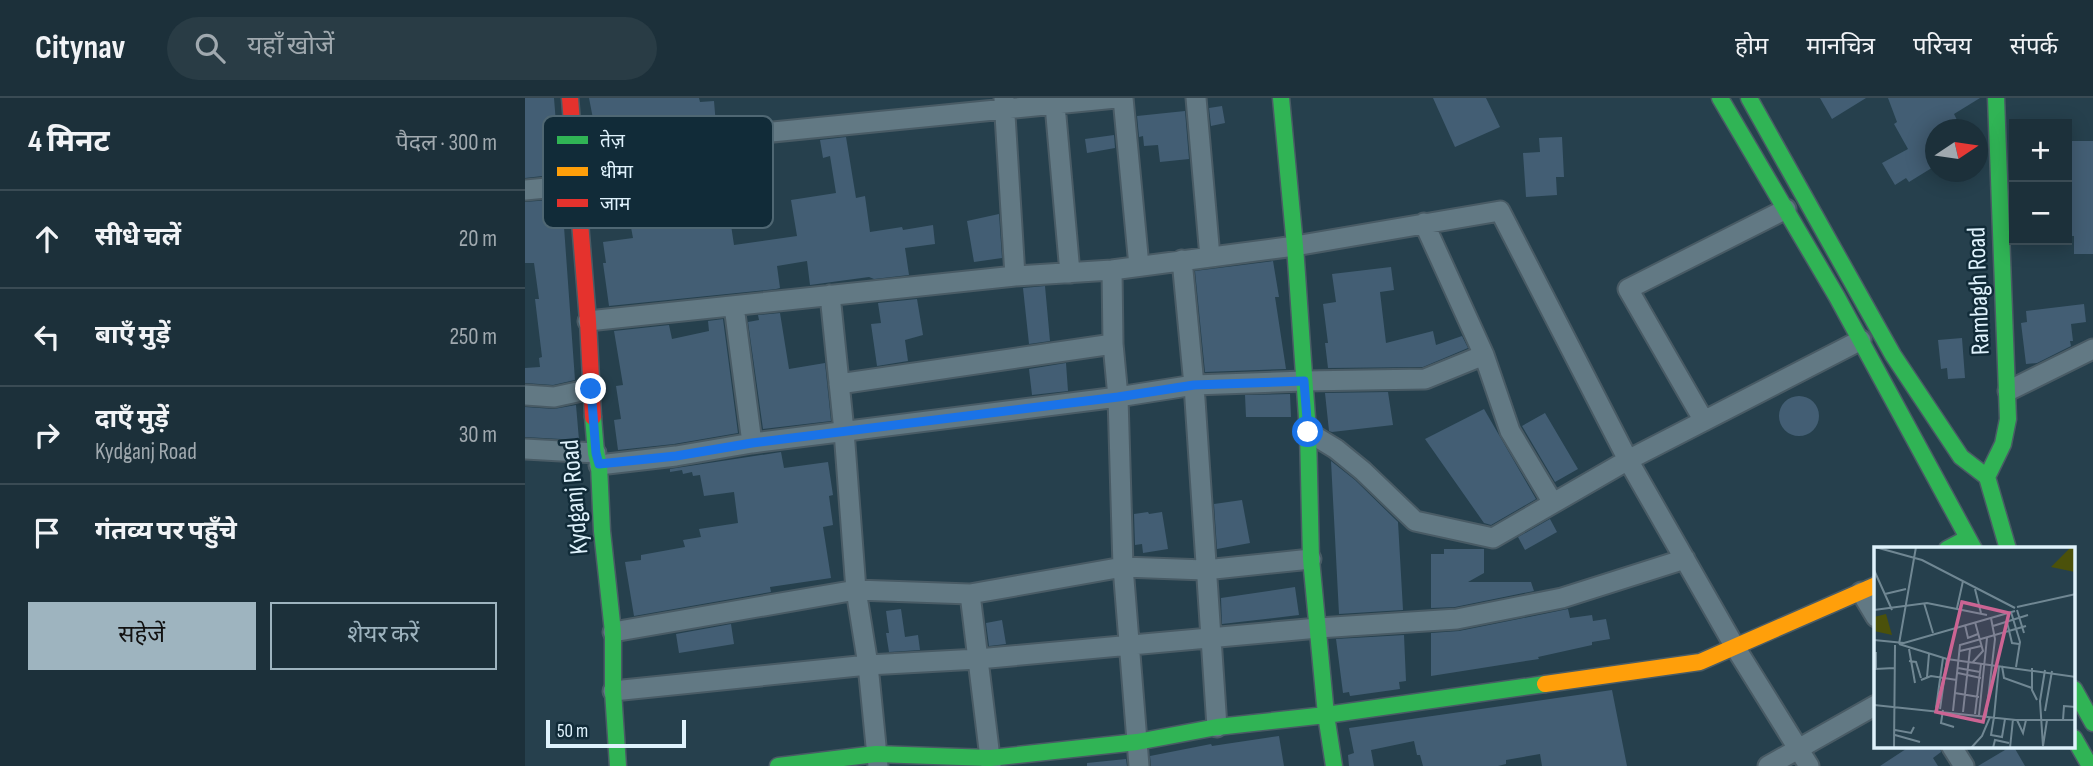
<!DOCTYPE html>
<html lang="hi">
<head>
<meta charset="utf-8">
<style>
	:root { --surface:#1c303a; --page:#293c45; --text:#f1f3f6; --muted:#a0a9af; --line:#3a4b54; --accent:#9eb4bf }
	body { margin:0; font-family:"Sofia Sans Condensed","Noto Sans Devanagari",sans-serif; background:var(--page); color:var(--text) }
	.controls { position:absolute; right:21px; top:21px; display:grid; overflow:hidden; border-radius:0px; box-shadow:0 4px 18px #0003 }
	.controls button { width:63px; height:63px; display:grid; place-items:center; padding:0; border:0; border-bottom:2px solid var(--line); background:var(--surface); color:var(--text); font:35px sans-serif }
	.compass { position:absolute; left:1400px; top:21px; width:63px; height:63px; border-radius:50%; background:var(--surface); box-shadow:0 4px 18px #0003; rotate:77deg }
	.scale { position:absolute; left:21px; bottom:18px; width:140px; box-sizing:border-box; padding-left:7px; border:4px solid #dff2fc; border-top:0; font-size:19px; line-height:24px; white-space:nowrap; color:#dff2fc; -webkit-text-stroke:5px #112b38; paint-order:stroke }
	.stop { position:absolute; width:21px; height:21px; margin:-16px; border:5px solid #1a73e8; border-radius:50%; background:#fff }
	.stop.end { background:#1a73e8; border-color:#fff; box-shadow:0 2px 7px #0008 }
	.list { margin:0; padding:0; list-style:none }
	h2 { display:flex; justify-content:space-between; align-items:center; height:91px; margin:0; padding:0 28px; font-size:30px }
	h2 small { font-size:23px; font-weight:400; color:var(--muted) }
	.list li { display:grid; grid-template-columns:46px 1fr auto; gap:21px; align-items:center; box-sizing:border-box; height:98px; padding:0 28px; border-top:2px solid var(--line) }
	.list b { display:block; font-size:26px; white-space:nowrap }
	.list p { margin:0; font-size:23px; white-space:nowrap; color:var(--muted) }
	.list em { font-size:23px; font-style:normal; color:var(--muted) }
	.actions { display:flex; gap:14px; padding:21px 28px }
	.actions a { flex:1; padding:16px 0; border:2px solid var(--accent); border-radius:0px; text-align:center; font-size:24px; color:var(--accent) }
	.actions .main { background:var(--accent); color:#111 }
	.icon { flex:none; width:38px; height:38px; fill:none; stroke:currentColor; stroke-width:2; stroke-linecap:round; stroke-linejoin:round }
	.map { position:relative; flex:none; width:1568px; height:668px; overflow:hidden }
	header { display:flex; align-items:center; gap:42px; box-sizing:border-box; height:98px; padding:0 35px; background:var(--surface); border-bottom:2px solid var(--line) }
	header strong { font-size:33px }
	nav { display:flex; gap:38px; margin-inline-start:auto; font-size:24px }
	.search { width:490px; height:63px; background:var(--page); display:flex; align-items:center; gap:18px; box-sizing:border-box; padding:0 24px; border-radius:38px; color:var(--muted); font-size:26px }
	main { display:flex }
	aside { flex:1; background:var(--surface) }
	.map>svg:first-child { display:block }
	.building { fill:#435e74 }
	.lines { fill:none; stroke-linecap:round; stroke-linejoin:round }
	.street-casing { stroke:#495b65; stroke-width:23 }
	.fast-casing { stroke:#495b65; stroke-width:19 }
	.slow-casing { stroke:#495b65; stroke-width:19 }
	.jam-casing { stroke:#495b65; stroke-width:19 }
	.street { stroke:#627984; stroke-width:19 }
	.fast { stroke:#30b455; stroke-width:16 }
	.slow { stroke:#ff9f0a; stroke-width:16 }
	.jam { stroke:#e5322d; stroke-width:16 }
	.route { stroke:#1a73e8; stroke-width:9 }
	.labels { text-anchor:middle; dominant-baseline:central; stroke-width:5; stroke-linejoin:round; paint-order:stroke }
	.street-label { font-size:26px; fill:#dff2fc; stroke:#112b38 }
	.inset-road { fill:none; stroke:#708793; stroke-width:2 }
	.view { fill:#cc6493; fill-opacity:0.15; stroke:#cc6493; stroke-width:3.5 }
	.inset-edge { fill:none; stroke:#dff2fc; stroke-width:3.5 }
	.key { fill:#112b38; stroke:#4f6773; stroke-width:2 }
	.key-label { font-size:19px; fill:#dff2fc }
</style>
</head>
<body>
<header>
<strong>Citynav</strong>
<div class="search"><svg class="icon" aria-label="search" viewBox="0 0 24 24"><circle cx="10" cy="10" r="6"/><path d="M15 15l6 6"/></svg>यहाँ खोजें</div>
<nav><a>होम</a><a>मानचित्र</a><a>परिचय</a><a>संपर्क</a></nav>
</header>
<main>
<aside>
<h2>4 मिनट<small>पैदल · 300 m</small></h2>
<ul class="list">
<li><svg class="icon" aria-label="ahead" viewBox="0 0 24 24"><path d="M12 20V5M6 11l6-6 6 6"/></svg><div><b>सीधे चलें</b></div><em>20 m</em></li>
<li><svg class="icon" aria-label="left" viewBox="0 0 24 24"><path d="M17 20v-9H6M10 6l-5 5 5 5"/></svg><div><b>बाएँ मुड़ें</b></div><em>250 m</em></li>
<li><svg class="icon" aria-label="right" viewBox="0 0 24 24"><path d="M7 20v-9h11M14 6l5 5-5 5"/></svg><div><b>दाएँ मुड़ें</b><p>Kydganj Road</p></div><em>30 m</em></li>
<li><svg class="icon" aria-label="arrive" viewBox="0 0 24 24"><path d="M6 21V4h12l-3 4 3 4H6"/></svg><div><b>गंतव्य पर पहुँचे</b></div></li>
</ul>
<div class="actions"><a class="main">सहेजें</a><a>शेयर करें</a></div>
</aside>
<div class="map">
<svg width="1568" height="668" viewBox="0 0 1568 668">
	<rect width="100%" height="100%" fill="#26404d"/>
	<path class="building" d="M0 0H29L35 76 0 80Z
		M64 0H174L175 4 189 3 191 27 156 31H70Z
		M908 0H961L975 29 930 49Z
		M1295 0H1341L1307 21Z
		M1363 0H1455L1429 16 1437 32H1410V68L1384 84 1381 80 1370 87 1357 65 1383 51 1369 26 1372 24Z
		M697 8 700 25 686 28 684 10Z
		M660 13 664 61 635 64 633 47 619 48 618 38 614 39 612 18Z
		M589 37 590 50 562 55 560 41Z
		M321 39 331 100 340 98 345 134 377 129 378 132 408 127 410 146 380 150 384 177 349 181 344 179 285 187 282 163 252 168 255 190 251 191 84 208 78 165H81L78 144 108 140 102 108 82 112 74 71 67 72 65 55H157L184 53 186 63H183L186 76 183 77 188 109 203 107 209 147 272 138 266 102 311 95 305 58 298 60 295 42Z
		M1037 39 1039 79H1031L1032 97 1001 99 998 55 1015 54 1014 40Z
		M1542 43H1568V156H1549V138H1542Z
		M37 101 50 282 28 287 0 285V270L15 269 14 260 17 259 10 201H14L9 165H0V104Z
		M474 116 477 160 449 164 442 123Z
		M748 163 754 199H750L761 271 680 274 670 173Z
		M866 169 869 192 855 194 861 245 908 233 911 247 937 238 943 250 898 269 803 270 800 245H803L798 206 811 204 807 176Z
		M520 188 525 243 504 246 498 190Z
		M392 201 398 237 380 242 383 263 352 268 346 226 356 225 353 205Z
		M1559 206 1561 224 1546 226 1548 243H1545L1546 248 1512 265 1501 266 1496 225 1502 224 1501 213Z
		M255 215 264 271 300 265 306 323 238 331 223 224 234 222 233 217Z
		M198 221 213 335 149 346 93 352 89 322 96 321 91 288 98 287 89 233 144 227 147 241 184 233 183 223Z
		M1437 240 1440 280 1423 281 1422 270 1416 271 1413 242Z
		M541 265 543 293 507 297 504 271Z
		M863 294 868 327 807 334 804 333 800 295Z
		M765 296 766 319H721L720 297Z
		M1254 318a20 20 0 1 1 40 0a20 20 0 1 1-40 0Z
		M51 307 54 342 0 339V309L29 311Z
		M959 311 1011 401 966 427 959 425 900 341Z
		M1020 315 1053 371 1030 384 997 328Z
		M256 354 259 370 303 364 308 397 304 398 308 427 298 429 306 480 245 489 246 494 109 518 100 464 116 462V457L160 449 158 442 176 439 174 431 213 425 209 394 179 398 175 377 168 378 167 374 158 376 157 372 145 374V371Z
		M806 363 830 382 873 424 878 512 814 516Z
		M717 402 725 445 692 451 689 406Z
		M623 414 624 416 637 414 643 451 618 455 617 446 610 447 609 416Z
		M1025 421 1032 434 1000 452 993 439Z
		M919 451H959V475L943 484H1006L1009 493 930 509 906 510V456H919Z
		M770 489 774 517 697 526 696 500Z
		M376 511 380 539 393 537 395 552 364 554 361 535H364L361 513Z
		M1043 511 1045 520 1067 517 1068 523 1081 521 1085 541 1067 544V547L1013 559 1014 561 906 578V535L934 533Z
		M477 522 481 546 464 548 461 525Z
		M206 526 209 546 154 555 151 536Z
		M879 537 881 583 874 584 875 591 825 598 824 594 818 595 811 541Z
		M1087 592 1102 668H1017L1015 656 981 662V666L973 668H898L895 657H892L889 643 846 652 849 668H824L823 657 829 655 824 630Z
		M754 638 759 668H626L625 658 686 646 687 648Z
		M1384 649H1415L1416 654 1408 660 1413 668H1355Z
		M1485 649H1489L1500 668H1453Z
		M601 661 602 668H562V665Z"/>
	<g class="lines">
		<defs>
			<path id="street" d="M598 0 614 168
				M671 0 685 159
				M479 1 490 178
				M530 7 545 175
				M48 43H157L591 0
				M0 92 53 87
				M899 125 959 257 985 333 1028 405
				M657 162 669 287 692 629
				M587 172 588 246 593 299 598 469 614 668
				M305 197 319 333 331 492 343 567 353 668
				M209 208 227 345
				M63 223 490 178 587 172 770 148 975 113 1103 362 1210 549 1284 668
				M314 286 588 246
				M1483 293 1568 251
				M0 297 29 299 66 291
				M1179 323 1103 191 1261 111
				M783 334 811 351 838 373 890 423 968 440 1103 362 1336 242
				M0 351 71 355
				M74 367 151 358 227 345 593 299 669 287 779 283 900 281 959 257
				M1336 494 1351 519
				M445 496 466 668
				M88 534 331 492 445 496 598 469 680 472 786 461
				M88 593 343 567 453 561 793 530 932 521 1037 500 1160 461
				M1427 649 1439 668
				M1243 668 1351 607"/>
			<path id="fast" d="M756 0 770 148 783 334 786 461 801 617 809 668
				M1195 0 1312 199 1449 451
				M1224 0 1368 257 1436 359 1462 379 1483 451
				M68 319 71 355 74 367 77 433 88 534V593L93 668
				M1462 379 1478 346 1483 321 1471 0
				M1422 451 1443 440
				M1549 591 1568 625
				M1549 640 1565 668
				M253 668 351 656 465 660 612 644 692 629 801 617 1020 586"/>
			<path id="slow" d="M1020 586 1175 564 1351 487"/>
			<path id="jam" d="M45 0 63 223 68 319"/>
		</defs>
		<use href="#street" class="street-casing"/>
		<use href="#fast" class="fast-casing"/>
		<use href="#slow" class="slow-casing"/>
		<use href="#jam" class="jam-casing"/>
		<use href="#street" class="street"/>
		<use href="#fast" class="fast"/>
		<use href="#slow" class="slow"/>
		<use href="#jam" class="jam"/>
	</g>
	<g class="lines">
		<path class="route" d="M66 291 71 355 74 366 151 358 227 345 593 299 669 287 779 283 783 334"/>
	</g>
	<g class="labels">
		<g class="street-label">
			<text transform="translate(1454 193) rotate(-92)">Rambagh Road</text>
			<text transform="translate(50 399) rotate(-95)">Kydganj Road</text>
		</g>
	</g>
	<g transform="translate(1349 449)">
		<rect width="201" height="201" fill="#26404d"/>
		<path d="M197 0H201V25L177 20ZM12 67 18 88 0 84V70Z" fill="#4b510a"/>
		<path class="inset-road" d="M1 0 48 13 141 61M0 23 18 63M101 42 107 66M11 47 32 42M50 56 59 86M143 60 202 47M83 61 89 34M0 63 53 56 113 68M143 63 150 86M137 65 146 95 142 120M133 75 138 96 145 97M91 78 94 91 104 87M119 79 154 68M0 93 30 96 141 64M25 97 73 112 202 130M25 97 42 0M35 102 41 136M86 104 107 99M2 105V122L20 121M35 114 42 115 47 131M99 115 109 104 101 75M128 119 130 131 158 141M84 121 106 125M158 121V143L163 153M171 123 166 154 169 199 173 173M84 126 107 131M53 130 55 107M47 133 57 129 83 133M81 146 105 150M0 158 142 173H202M62 161 69 111M66 162 73 112M69 163 67 176 80 180M79 164 86 98 152 79M171 164 178 124M89 165 96 102M101 167 107 117M105 168 113 91M112 169 121 92 117 71M120 170 125 119M120 170 117 188 128 190 131 172M143 173 149 186 152 173M189 173 190 159 202 160M21 183 37 186 40 180M21 188 46 195M20 201 21 98M97 201 108 189 116 170M119 201 121 193 135 196M136 201 139 172"/>
		<path class="view" d="M88 55 135 66 109 175 62 165Z"/>
		<rect width="201" height="201" class="inset-edge"/>
	</g>
	<rect x="18" y="18" width="230" height="112" rx="10" class="key"/>
	<rect x="32" y="38" width="31" height="8" fill="#30b455"/>
	<rect x="32" y="69" width="31" height="9" fill="#ff9f0a"/>
	<rect x="32" y="101" width="31" height="8" fill="#e5322d"/>
	<g class="key-label">
		<text x="75" y="49">तेज़</text>
		<text x="75" y="80">धीमा</text>
		<text x="75" y="112">जाम</text>
	</g>
</svg>
<div class="controls">
<button>+</button>
<button>−</button>
</div>
<svg class="compass" viewBox="-18 -18 36 36"><path d="M0-13l5 13h-10z" fill="#e53935"/><path d="M0 13l5-13h-10z" fill="#a0a9af"/></svg>
<div class="scale">50 m</div>
<div class="stop" style="left:783px;top:334px"></div>
<div class="stop end" style="left:66px;top:291px"></div>
</div>
</main>
</body>
</html>
